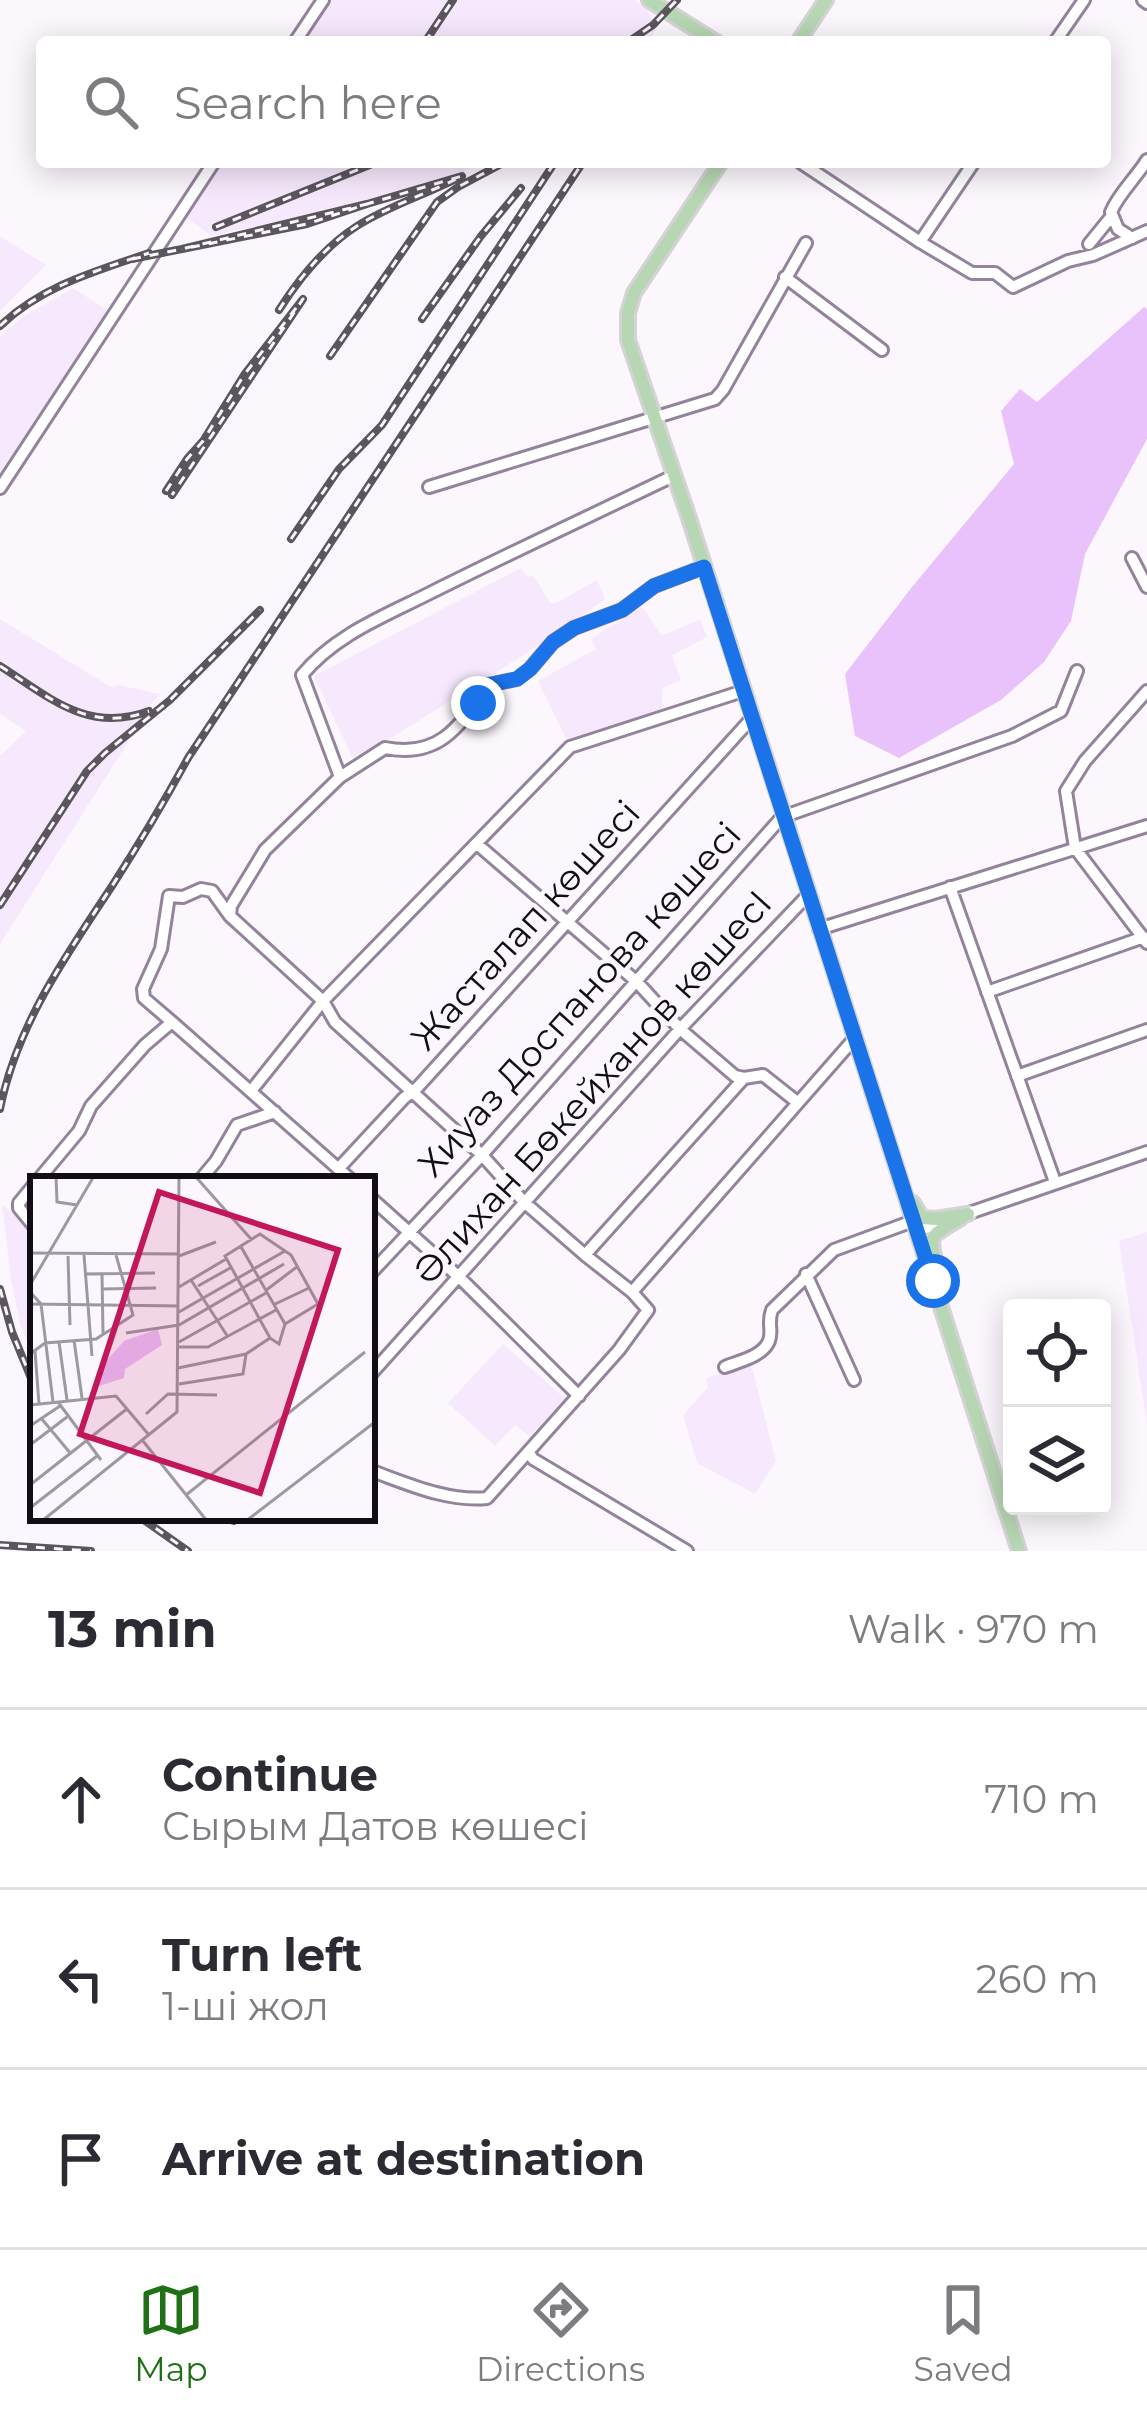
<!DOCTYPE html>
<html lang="en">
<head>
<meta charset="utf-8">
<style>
	:root { --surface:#fff; --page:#f2f2f3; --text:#2b2b33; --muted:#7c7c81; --line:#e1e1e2; --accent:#207016 }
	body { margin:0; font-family:Montserrat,sans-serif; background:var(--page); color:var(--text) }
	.controls { position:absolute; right:36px; bottom:36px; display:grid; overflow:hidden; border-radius:12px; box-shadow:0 6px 30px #0003 }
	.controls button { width:108px; height:108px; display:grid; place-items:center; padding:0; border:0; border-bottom:3px solid var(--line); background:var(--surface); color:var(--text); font:60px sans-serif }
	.stop { position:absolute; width:36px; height:36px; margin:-27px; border:9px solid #1a73e8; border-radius:50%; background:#fff }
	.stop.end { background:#1a73e8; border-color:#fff; box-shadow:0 3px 12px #0008 }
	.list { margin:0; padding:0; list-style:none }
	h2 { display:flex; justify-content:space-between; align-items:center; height:156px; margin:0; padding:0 48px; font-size:51px }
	h2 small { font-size:39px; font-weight:400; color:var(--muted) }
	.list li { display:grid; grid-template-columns:78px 1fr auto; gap:36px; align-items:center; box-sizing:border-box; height:180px; padding:0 48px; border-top:3px solid var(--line) }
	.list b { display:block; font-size:45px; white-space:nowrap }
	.list p { margin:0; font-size:39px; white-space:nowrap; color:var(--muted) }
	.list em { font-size:39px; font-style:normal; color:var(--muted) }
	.icon { flex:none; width:66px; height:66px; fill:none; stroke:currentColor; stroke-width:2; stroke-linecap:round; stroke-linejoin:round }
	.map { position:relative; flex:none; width:1147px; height:1551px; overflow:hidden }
	.search { position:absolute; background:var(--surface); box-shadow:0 6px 30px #0003; left:36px; right:36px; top:36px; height:132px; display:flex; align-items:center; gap:30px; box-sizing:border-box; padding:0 42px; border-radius:12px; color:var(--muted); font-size:45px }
	.sheet { height:696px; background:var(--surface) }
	nav { display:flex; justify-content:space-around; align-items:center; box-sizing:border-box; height:168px; border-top:3px solid var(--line); background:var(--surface); font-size:33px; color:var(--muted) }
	nav a { display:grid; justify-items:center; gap:6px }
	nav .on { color:var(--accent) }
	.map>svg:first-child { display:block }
	.built { fill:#f7e9fd }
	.green { fill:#eac2fb }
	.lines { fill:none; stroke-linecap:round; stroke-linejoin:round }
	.minor-casing { stroke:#93839b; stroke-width:16 }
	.major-casing { stroke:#d5d3d5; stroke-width:18 }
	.minor { stroke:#fff; stroke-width:10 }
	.major { stroke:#b7d6b3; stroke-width:12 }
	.rail-casing { stroke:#5b555d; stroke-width:8 }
	.rail { stroke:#fbf7fd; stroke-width:3; stroke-dasharray:9; stroke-linecap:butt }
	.route { stroke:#1a73e8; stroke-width:15 }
	.labels { text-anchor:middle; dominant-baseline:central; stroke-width:9; stroke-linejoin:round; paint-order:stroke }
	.street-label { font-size:36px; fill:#130d16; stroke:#fbf7fd }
	.inset-road { fill:none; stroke:#9e99a1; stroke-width:3 }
	.view { fill:#c2185b; fill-opacity:0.15; stroke:#c2185b; stroke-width:6 }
	.inset-edge { fill:none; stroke:#130d16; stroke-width:6 }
</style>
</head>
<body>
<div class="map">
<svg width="1147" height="1551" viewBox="0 0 1147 1551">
	<rect width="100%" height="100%" fill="#fbf7fd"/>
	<path class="built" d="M331 0H635L646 8 657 27 649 42H304Z
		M224 162H483L460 173 376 199 212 236 187 218Z
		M0 236 46 265 0 311Z
		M73 288 110 312 0 472V336L26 315Z
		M521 568 527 577 533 575 550 603H556L597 580 605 599 557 634 386 741 352 757 314 676Z
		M642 606 662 636 700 619 707 637 672 655 681 680 663 688 661 714 567 740 538 681 596 649 591 639Z
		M0 619 111 687 118 685 160 694 148 708 138 712 143 728 130 739 0 944V756L26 731 0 714Z
		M2 1204 33 1232V1356L20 1324 11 1279Z
		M1147 1232V1424L1119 1241Z
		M503 1344 566 1399 529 1436 515 1425 495 1446 448 1403Z
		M751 1364 776 1461 755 1494 697 1463 683 1415 708 1387 706 1378Z"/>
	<path class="green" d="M1144 307 1147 309V439L1085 554 1071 621 1044 662 1001 700 899 758 855 736 845 674 912 587 1014 464 1001 411 1020 389 1037 402Z"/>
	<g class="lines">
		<defs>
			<path id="minor" d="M1143 0 1147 3
				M295 42 323 0
				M1055 42 1084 0
				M800 162 920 242 972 273H995L1013 287 1068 261 1093 255 1147 231
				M1132 238 1118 229 1111 212C1119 193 1136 178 1147 160
				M920 242 974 162
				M1089 244 1111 217
				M785 277 882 350
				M429 487 715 399 723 390 806 243
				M0 488 214 162
				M1132 558 1147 587
				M1147 691 1085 761 1066 791 1075 848 1147 943
				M340 777 385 748C441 759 461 724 488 685L517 679 530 669 553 642 574 628 622 610 654 586 704 567
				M477 844 637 982 680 1029 735 1076 744 1078 763 1075 797 1102
				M950 887 1055 1182
				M230 916 323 1001 335 1022 482 1155 524 1202 585 1255 632 1292 648 1310 619 1350 487 1498C448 1502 408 1484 372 1471
				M819 929 1147 826
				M987 992 1144 937
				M172 1022 350 1179
				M1017 1076 1147 1030
				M251 1091 323 1001 570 747 743 691
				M339 1168 404 1098 417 1088 752 718
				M39 1179 79 1131 91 1106 145 1045 172 1022 144 998 143 989 161 949 169 896 183 897 201 889 212 891 230 916 231 906 265 850 340 777 302 675C336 634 385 616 432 592 512 552 592 515 673 476
				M201 1179 216 1161 237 1125 275 1112
				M33 1186 19 1203V1208L33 1225
				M372 1199 459 1277 579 1396
				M917 1231 1147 1152
				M585 1255 744 1078
				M372 1272 482 1155 782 817 1012 736 1061 711 1077 671
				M806 1274 854 1380
				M632 1292 854 1039
				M725 1367C739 1361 762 1357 769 1341 773 1331 767 1323 772 1310L834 1250 913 1221
				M372 1373 680 1029 808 895
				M529 1453 533 1459 687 1551"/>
			<path id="major" d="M649 0 716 42
				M798 42 826 0
				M721 162 634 293 628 313V340L689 518 1019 1551
				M913 1203 922 1218 936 1219 968 1214
				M937 1276C933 1234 921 1241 961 1218"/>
		</defs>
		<use href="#minor" class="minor-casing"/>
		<use href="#major" class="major-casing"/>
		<use href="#minor" class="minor"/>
		<use href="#major" class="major"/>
		<defs>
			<path id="rail" d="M425 42 453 0
				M628 42 653 25 677 0
				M216 227 377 162
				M132 259 182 249 367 204 307 224 182 249
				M279 310C300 277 324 247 357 226 390 205 428 194 462 176L367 204
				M422 319 481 236 521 188
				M0 326C42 286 96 271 149 253
				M330 356 437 202 458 187 505 162
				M166 491 187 459 203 441 244 375 303 299 172 495
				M291 539 339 469 382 425 555 162
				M0 666C49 697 88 734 149 711
				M0 905 87 771 105 753 170 700 260 610
				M0 1109C17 1024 66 956 112 886 139 844 164 802 188 758L583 162
				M0 1289 12 1332 33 1383
				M141 1518 188 1551
				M224 1518 234 1521
				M0 1545 91 1551"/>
		</defs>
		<use href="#rail" class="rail-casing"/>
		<use href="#rail" class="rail"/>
	</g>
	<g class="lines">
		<path class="route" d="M478 703 488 685 517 679 530 669 553 642 574 628 622 610 654 586 704 567 933 1281"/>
	</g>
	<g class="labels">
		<g class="street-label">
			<text transform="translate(525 925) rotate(-48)">Жасталап көшесі</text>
			<text transform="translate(579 999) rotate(-48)">Хиуаз Доспанова көшесі</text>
			<text transform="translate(592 1087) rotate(-48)">Әлихан Бөкейханов көшесI</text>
		</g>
	</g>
	<g transform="translate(30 1176)">
		<rect width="345" height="345" fill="#fbf7fd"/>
		<path d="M128 153 132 169 95 193 94 202 66 211 68 194 94 165Z" fill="#eac2fb"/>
		<path class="inset-road" d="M26 0 27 26 47 29M165 0 221 63M210 69 255 148M0 77 149 78M54 79 62 180M38 80 40 149M149 80 186 66M54 98 125 97M72 98 73 158M161 104 198 161M0 109 64 0M168 110 202 91M149 111 196 83M72 113 126 112M235 115 268 90M0 116 11 128 23 226M0 128 149 130M243 129 279 112M149 136 255 75M96 157 149 149 254 88M44 164 52 222M29 166 37 224M149 166 236 117M149 171H178L246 134M5 175 9 228M0 178 15 167 66 163 103 139 86 79M148 192 216 178M149 208 213 198 216 178 240 162 249 168 255 148 288 128 261 79 230 58 195 80 240 162M28 226 71 284M0 229 86 220 119 259M116 238 138 218 187 219M11 242 41 278M0 250 30 230M113 265 177 345M0 269 37 241M0 309 98 232M156 319 335 176M0 332 67 280M12 345 147 236 149 0M216 345 345 246"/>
		<path class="view" d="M129 16 308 74 230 317 50 258Z"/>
		<rect width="345" height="345" class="inset-edge"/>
	</g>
</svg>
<div class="controls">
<button><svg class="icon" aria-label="locate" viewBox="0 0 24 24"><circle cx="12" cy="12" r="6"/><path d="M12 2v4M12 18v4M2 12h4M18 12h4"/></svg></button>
<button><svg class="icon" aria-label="layers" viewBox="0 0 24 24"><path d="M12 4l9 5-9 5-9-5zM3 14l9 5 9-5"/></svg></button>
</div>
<div class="stop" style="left:933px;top:1281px"></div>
<div class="stop end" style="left:478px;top:703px"></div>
<div class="search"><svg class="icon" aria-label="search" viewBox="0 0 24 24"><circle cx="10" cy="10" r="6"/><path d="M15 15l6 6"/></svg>Search here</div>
</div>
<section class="sheet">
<h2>13 min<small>Walk · 970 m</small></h2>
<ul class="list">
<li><svg class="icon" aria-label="ahead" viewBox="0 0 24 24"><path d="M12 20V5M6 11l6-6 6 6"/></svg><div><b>Continue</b><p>Сырым Датов көшесі</p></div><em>710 m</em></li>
<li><svg class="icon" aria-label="left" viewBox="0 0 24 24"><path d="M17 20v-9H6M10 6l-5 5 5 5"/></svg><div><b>Turn left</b><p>1-ші жол</p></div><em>260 m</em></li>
<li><svg class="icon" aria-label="arrive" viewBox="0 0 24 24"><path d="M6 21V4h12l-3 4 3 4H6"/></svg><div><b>Arrive at destination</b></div></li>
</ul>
</section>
<nav>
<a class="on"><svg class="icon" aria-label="map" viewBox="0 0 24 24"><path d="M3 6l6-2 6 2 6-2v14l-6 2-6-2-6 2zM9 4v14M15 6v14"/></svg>Map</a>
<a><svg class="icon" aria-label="directions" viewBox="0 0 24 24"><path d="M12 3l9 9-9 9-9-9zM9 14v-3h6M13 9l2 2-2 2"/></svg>Directions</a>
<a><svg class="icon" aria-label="saved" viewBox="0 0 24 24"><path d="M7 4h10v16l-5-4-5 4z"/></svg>Saved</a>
</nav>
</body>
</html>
